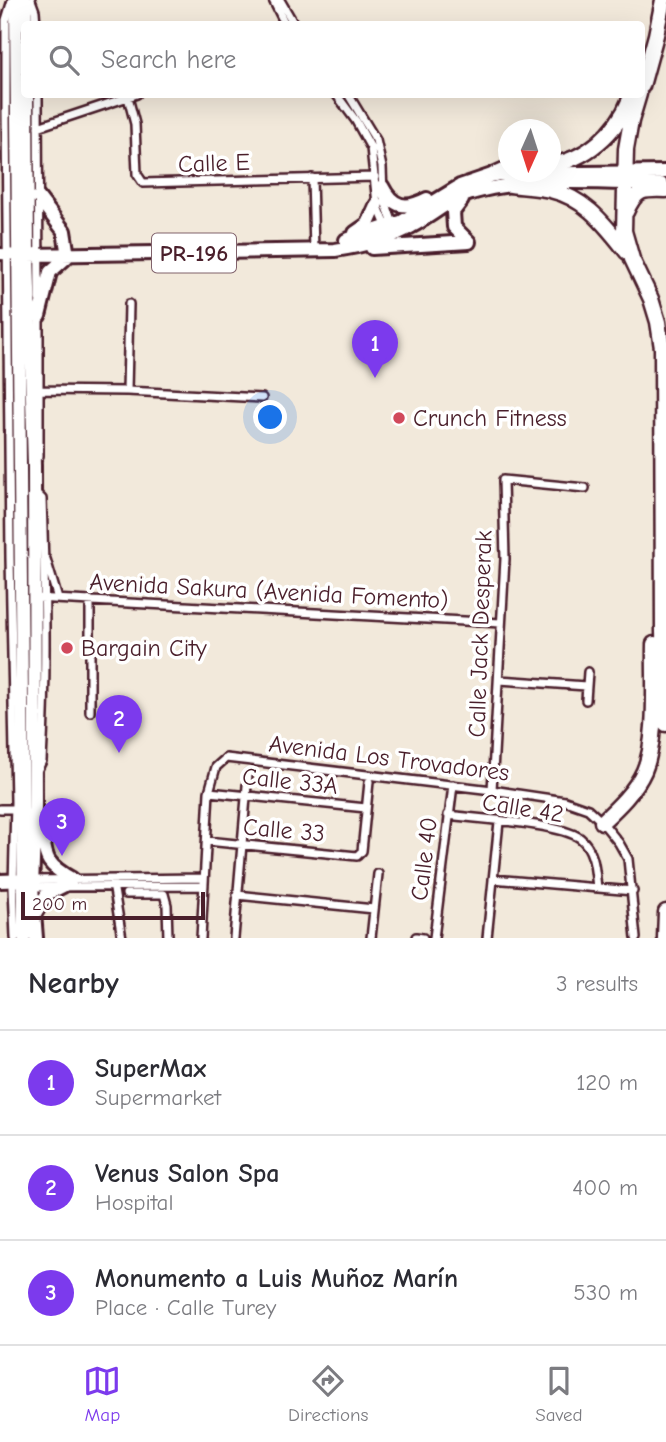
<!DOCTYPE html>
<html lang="en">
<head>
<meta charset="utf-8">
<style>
	:root { --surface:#fff; --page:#f2f2f3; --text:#2b2b33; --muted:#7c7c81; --line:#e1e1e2; --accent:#7c3aed }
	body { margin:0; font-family:"Comic Neue",sans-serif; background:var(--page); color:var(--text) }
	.compass { position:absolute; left:498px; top:119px; width:63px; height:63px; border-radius:50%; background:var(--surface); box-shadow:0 7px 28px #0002; rotate:183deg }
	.scale { position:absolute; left:21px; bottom:18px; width:184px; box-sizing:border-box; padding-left:7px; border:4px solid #4a1f2b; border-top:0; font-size:19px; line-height:24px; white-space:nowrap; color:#4a1f2b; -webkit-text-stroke:5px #fff; paint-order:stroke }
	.you { position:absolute; left:271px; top:418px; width:24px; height:24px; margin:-18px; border:5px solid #fff; border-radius:50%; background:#1a73e8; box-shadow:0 0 0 10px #1a73e833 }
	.badge { display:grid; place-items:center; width:46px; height:46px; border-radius:50%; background:var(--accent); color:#fff; font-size:23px; font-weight:700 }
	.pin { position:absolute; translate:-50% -58px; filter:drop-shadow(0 2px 4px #0008) }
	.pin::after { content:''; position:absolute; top:37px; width:24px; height:21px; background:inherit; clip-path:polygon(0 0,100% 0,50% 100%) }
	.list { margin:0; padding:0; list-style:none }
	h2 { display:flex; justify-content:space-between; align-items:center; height:91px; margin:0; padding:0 28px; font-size:30px }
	h2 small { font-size:23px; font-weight:400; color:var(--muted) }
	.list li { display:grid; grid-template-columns:46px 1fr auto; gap:21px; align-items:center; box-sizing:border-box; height:105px; padding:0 28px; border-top:2px solid var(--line) }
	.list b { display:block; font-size:26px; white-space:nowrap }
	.list p { margin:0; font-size:23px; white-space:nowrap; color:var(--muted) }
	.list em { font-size:23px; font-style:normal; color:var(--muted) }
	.icon { flex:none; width:38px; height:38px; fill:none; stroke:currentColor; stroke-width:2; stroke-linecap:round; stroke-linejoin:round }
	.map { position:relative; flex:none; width:666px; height:938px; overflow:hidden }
	.search { position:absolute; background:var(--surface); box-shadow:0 7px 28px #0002; left:21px; right:21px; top:21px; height:77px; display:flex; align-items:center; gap:18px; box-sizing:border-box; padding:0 24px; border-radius:7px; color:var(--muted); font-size:26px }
	.sheet { height:406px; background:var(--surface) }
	nav { display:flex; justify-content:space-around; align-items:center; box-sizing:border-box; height:98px; border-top:2px solid var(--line); background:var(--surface); font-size:19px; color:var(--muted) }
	nav a { display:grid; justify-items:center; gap:4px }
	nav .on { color:var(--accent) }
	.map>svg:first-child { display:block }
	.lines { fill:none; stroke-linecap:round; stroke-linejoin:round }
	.street-casing { stroke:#4a1f2b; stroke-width:12 }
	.secondary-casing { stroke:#4a1f2b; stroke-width:16 }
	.primary-casing { stroke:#4a1f2b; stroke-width:18 }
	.highway-casing { stroke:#4a1f2b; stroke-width:19 }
	.street { stroke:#fff; stroke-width:7 }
	.secondary { stroke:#fff; stroke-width:10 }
	.primary { stroke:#fff; stroke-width:12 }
	.highway { stroke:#fff; stroke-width:14 }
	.poi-dot { fill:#d1495b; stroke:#fff; stroke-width:2.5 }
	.labels { text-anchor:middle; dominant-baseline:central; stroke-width:7; stroke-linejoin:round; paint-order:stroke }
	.shield { fill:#fff; stroke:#80626b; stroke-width:2 }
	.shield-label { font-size:23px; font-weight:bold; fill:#4a1f2b }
	.street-label { font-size:24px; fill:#4a1f2b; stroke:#fff }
	.poi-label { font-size:24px; fill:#4a1f2b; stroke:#fff; text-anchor:start }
</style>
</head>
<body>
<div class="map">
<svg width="666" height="938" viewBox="0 0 666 938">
	<rect width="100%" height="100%" fill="#f2e9db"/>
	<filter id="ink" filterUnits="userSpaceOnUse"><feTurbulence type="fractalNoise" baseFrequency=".0143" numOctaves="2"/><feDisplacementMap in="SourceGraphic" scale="14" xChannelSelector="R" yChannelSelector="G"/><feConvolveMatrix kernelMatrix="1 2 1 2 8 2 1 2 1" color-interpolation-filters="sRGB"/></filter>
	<g filter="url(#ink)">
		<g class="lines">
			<defs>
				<path id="street" d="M12 0 6 20V113L10 558 15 802 13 887 15 938
					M31 0 35 11 36 24
					M273 0 285 24
					M280 0 294 24
					M38 94 39 299
					M336 94 356 121 371 148 377 204 387 228
					M348 94 376 140 382 167 383 195 394 227
					M128 97 135 124 137 174 143 183 375 177
					M38 127 137 94
					M312 178 314 250
					M39 314V456
					M36 390 127 391 262 398
					M127 391 129 304
					M34 491 42 499C45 586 47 674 42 761L38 769
					M46 559 58 599
					M35 598 501 623
					M90 600V712
					M499 680 586 686
					M586 700 588 672
					M492 790 505 559 503 480 585 488
					M209 792 366 808
					M0 809H15
					M448 815C477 819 559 823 580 838 595 850 595 871 597 888
					M207 841 357 856 362 851 369 782
					M493 879 633 891
					M33 880 203 878
					M113 884 122 938
					M32 887 203 886
					M126 894H164L167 905 168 938
					M237 895 374 909
					M416 937 423 938
					M201 938 209 792 216 767 226 758 492 790 565 801 588 809 602 822 619 843 628 859 636 938
					M234 938 248 774
					M371 938 378 874
					M434 938 453 785
					M487 938 499 822"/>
				<path id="secondary" d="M0 254 25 255"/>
				<path id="primary" d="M16 0 24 938
					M25 0 26 24
					M27 94 28 255 34 466 35 808 32 887 36 938
					M382 186C393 208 406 210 427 199
					M38 197 64 231 68 256
					M462 200 453 212 454 227 469 242
					M355 233 368 224 377 204
					M346 240 401 222 460 186 495 174 666 172
					M372 248 469 242
					M28 255 335 250C362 246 388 240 412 226 427 218 442 206 458 198 511 175 602 183 661 184
					M39 316 50 272 68 256
					M38 816C50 850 35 859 72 879
					M0 881 29 880
					M34 915 47 894 63 886"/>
				<path id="highway" d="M642 86 656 35 663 0
					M639 94 631 121 626 149 624 231 632 259 651 299 658 322 662 348 663 632 666 724
					M550 165C586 160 617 132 630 99
					M495 174 508 168
					M511 185C524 187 538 187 550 190 586 198 605 225 627 252
					M626 212C636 189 643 189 666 190
					M602 822C618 807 635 791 644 771 658 739 653 680 654 644
					M665 938 666 912"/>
			</defs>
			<use href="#street" class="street-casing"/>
			<use href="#secondary" class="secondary-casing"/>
			<use href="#primary" class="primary-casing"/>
			<use href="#highway" class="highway-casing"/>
			<use href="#street" class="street"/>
			<use href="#secondary" class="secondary"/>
			<use href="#primary" class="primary"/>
			<use href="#highway" class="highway"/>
		</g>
	</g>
	<g class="poi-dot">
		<circle cx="399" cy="418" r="7"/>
		<circle cx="67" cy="648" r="7"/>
	</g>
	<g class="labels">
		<rect class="shield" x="152" y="233.5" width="84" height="39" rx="5"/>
		<g class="shield-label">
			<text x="194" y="253">PR-196</text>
		</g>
		<g class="street-label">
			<text transform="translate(214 163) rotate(-2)">Calle E</text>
			<text transform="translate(269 591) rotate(3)">Avenida Sakura (Avenida Fomento)</text>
			<text transform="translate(480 634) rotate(-88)">Calle Jack Desperak</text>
			<text transform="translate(389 758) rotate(7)">Avenida Los Trovadores</text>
			<text transform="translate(290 781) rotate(6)">Calle 33A</text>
			<text transform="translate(523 808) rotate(9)">Calle 42</text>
			<text transform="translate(284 830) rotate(5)">Calle 33</text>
			<text transform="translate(424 859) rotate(-83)">Calle 40</text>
		</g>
		<g class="poi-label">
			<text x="413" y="418">Crunch Fitness</text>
			<text x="81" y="648">Bargain City</text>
		</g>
	</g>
</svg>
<svg class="compass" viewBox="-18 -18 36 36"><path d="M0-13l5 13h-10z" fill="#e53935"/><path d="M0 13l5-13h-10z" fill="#7c7c81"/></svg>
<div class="scale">200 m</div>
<div class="you"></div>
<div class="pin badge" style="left:375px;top:378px">1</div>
<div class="pin badge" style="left:119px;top:753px">2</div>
<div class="pin badge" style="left:62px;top:856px">3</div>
<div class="search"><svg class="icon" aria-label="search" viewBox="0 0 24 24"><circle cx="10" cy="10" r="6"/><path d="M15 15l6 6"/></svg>Search here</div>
</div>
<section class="sheet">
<h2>Nearby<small>3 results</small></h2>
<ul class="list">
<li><span class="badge">1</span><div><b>SuperMax</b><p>Supermarket</p></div><em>120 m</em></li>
<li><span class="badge">2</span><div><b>Venus Salon Spa</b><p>Hospital</p></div><em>400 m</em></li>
<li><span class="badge">3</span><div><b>Monumento a Luis Muñoz Marín</b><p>Place · Calle Turey</p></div><em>530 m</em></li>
</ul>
</section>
<nav>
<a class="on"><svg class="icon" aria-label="map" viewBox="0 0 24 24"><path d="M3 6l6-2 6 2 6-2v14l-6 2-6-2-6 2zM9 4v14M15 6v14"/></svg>Map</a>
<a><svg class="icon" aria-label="directions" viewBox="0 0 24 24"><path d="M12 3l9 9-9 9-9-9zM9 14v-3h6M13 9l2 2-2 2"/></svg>Directions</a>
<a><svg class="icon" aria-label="saved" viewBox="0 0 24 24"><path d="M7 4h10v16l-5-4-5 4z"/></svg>Saved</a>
</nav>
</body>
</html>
